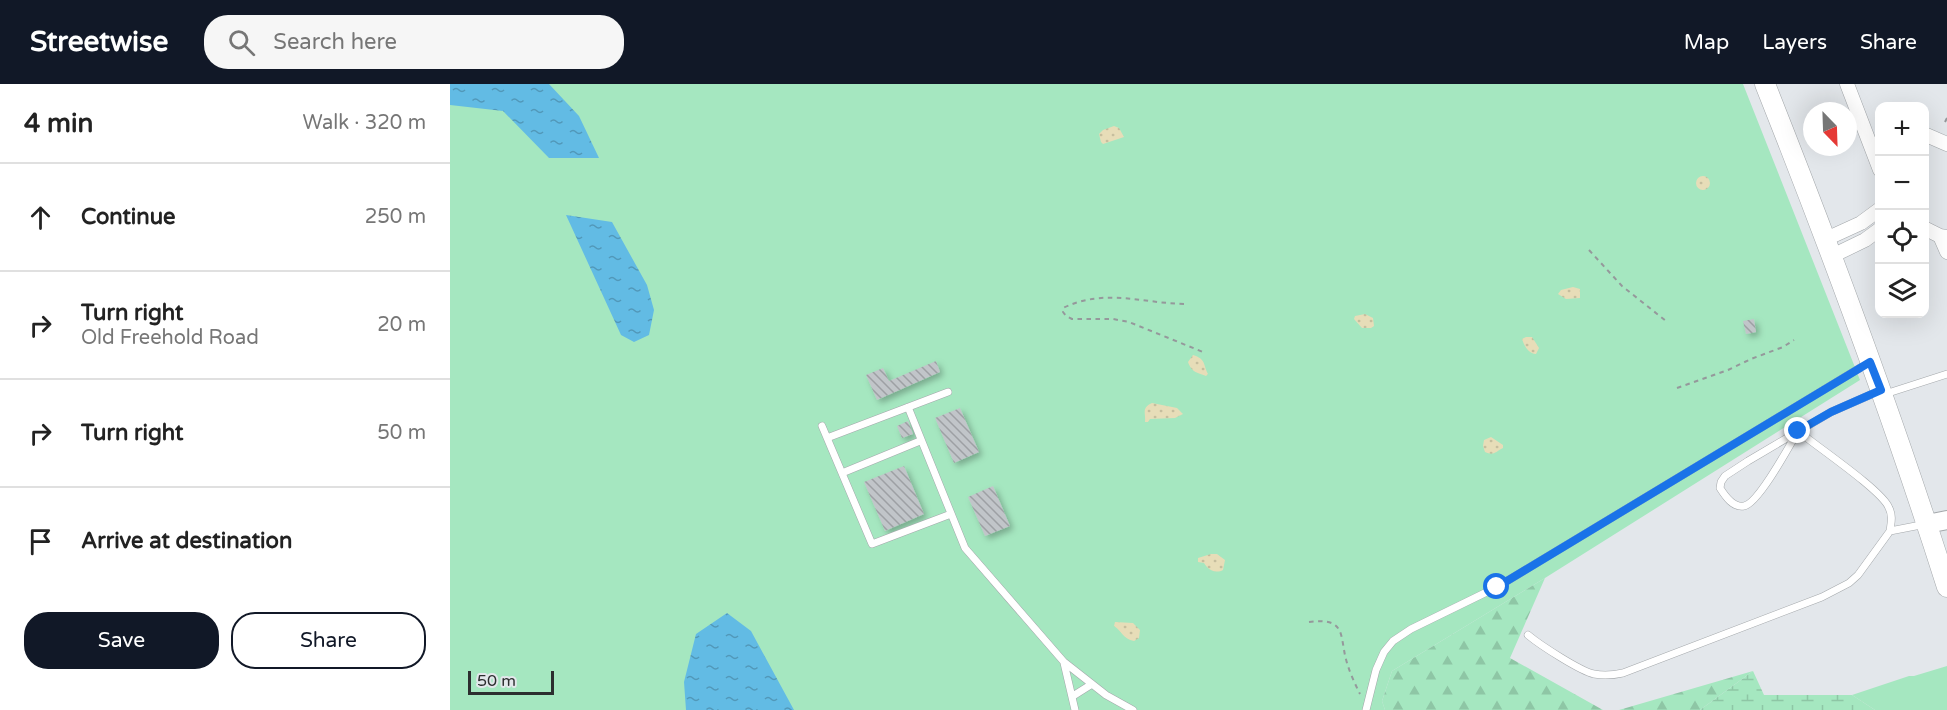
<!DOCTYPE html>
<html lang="en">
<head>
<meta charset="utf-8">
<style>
	:root { --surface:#fff; --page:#f6f6f6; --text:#222; --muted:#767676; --line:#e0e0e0; --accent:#111827 }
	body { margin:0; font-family:"Varela Round",sans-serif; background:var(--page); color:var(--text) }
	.controls { position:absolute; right:18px; top:18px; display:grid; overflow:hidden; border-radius:12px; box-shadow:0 6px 24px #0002 }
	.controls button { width:54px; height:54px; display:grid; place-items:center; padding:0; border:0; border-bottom:2px solid var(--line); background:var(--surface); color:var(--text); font:30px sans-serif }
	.compass { position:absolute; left:1353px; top:18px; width:54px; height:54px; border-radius:50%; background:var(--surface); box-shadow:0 6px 24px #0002; rotate:157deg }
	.scale { position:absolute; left:18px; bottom:15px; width:86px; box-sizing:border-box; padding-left:6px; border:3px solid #2c2e2f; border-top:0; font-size:16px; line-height:21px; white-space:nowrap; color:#2c2e2f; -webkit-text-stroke:4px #e3e7eb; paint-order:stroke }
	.stop { position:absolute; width:18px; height:18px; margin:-14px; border:4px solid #1a73e8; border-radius:50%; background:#fff }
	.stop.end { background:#1a73e8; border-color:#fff; box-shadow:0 2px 6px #0008 }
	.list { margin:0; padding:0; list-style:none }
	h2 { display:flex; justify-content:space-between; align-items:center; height:78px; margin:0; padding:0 24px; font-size:26px }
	h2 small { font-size:20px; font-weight:400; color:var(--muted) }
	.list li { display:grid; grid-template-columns:39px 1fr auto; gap:18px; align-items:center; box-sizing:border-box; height:108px; padding:0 24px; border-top:2px solid var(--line) }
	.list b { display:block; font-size:22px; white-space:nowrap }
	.list p { margin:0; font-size:20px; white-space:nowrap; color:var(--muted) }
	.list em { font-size:20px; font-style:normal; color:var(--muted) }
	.actions { display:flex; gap:12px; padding:18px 24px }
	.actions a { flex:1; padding:14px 0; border:2px solid var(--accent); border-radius:24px; text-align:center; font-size:21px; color:var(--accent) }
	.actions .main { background:var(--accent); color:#fff }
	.icon { flex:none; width:33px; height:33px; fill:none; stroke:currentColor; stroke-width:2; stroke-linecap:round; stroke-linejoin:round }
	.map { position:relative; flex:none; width:1497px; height:626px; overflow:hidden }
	header { display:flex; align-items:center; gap:36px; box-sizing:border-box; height:84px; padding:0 30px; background:var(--accent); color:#fff }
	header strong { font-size:28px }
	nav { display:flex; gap:33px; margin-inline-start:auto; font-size:21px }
	.search { width:420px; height:54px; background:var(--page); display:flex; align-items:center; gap:15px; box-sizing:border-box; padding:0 21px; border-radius:24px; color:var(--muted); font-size:22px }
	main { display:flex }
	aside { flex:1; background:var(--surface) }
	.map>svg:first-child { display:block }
	.green { fill:#a5e7c0 }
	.forest { fill:url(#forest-firs) }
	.wetland { fill:url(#wetland-marsh) }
	.sand { fill:url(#sand-dots) }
	.water { fill:url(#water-ripples) }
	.building { fill:url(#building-back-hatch); filter:url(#shadow) }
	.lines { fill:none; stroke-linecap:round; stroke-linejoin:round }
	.service-casing { stroke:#a4a8ab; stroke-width:8 }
	.minor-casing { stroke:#a4a8ab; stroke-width:15 }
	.tertiary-casing { stroke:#a4a8ab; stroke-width:20 }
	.secondary-casing { stroke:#a4a8ab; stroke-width:21 }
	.path { stroke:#95989b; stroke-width:2; stroke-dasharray:4.5 4.5; stroke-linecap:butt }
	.service { stroke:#fff; stroke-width:7 }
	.minor { stroke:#fff; stroke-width:14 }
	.tertiary { stroke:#fff; stroke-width:18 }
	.secondary { stroke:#fff; stroke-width:20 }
	.route { stroke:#1a73e8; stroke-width:8 }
</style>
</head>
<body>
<header>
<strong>Streetwise</strong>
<div class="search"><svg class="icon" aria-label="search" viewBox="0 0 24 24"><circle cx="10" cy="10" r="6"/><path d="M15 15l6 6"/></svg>Search here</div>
<nav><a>Map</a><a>Layers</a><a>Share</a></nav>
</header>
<main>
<aside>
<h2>4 min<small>Walk · 320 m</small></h2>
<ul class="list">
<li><svg class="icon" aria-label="ahead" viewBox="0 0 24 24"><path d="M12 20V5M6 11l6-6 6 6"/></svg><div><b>Continue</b></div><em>250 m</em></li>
<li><svg class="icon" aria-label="right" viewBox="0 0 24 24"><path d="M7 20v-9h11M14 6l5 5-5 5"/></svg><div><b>Turn right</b><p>Old Freehold Road</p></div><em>20 m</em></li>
<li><svg class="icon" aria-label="right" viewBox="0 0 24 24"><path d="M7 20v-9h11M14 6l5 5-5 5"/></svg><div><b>Turn right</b></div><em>50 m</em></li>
<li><svg class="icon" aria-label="arrive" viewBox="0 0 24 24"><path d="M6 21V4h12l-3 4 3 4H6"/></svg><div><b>Arrive at destination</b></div></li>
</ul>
<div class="actions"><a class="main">Save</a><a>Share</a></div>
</aside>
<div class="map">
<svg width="1497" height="626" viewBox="0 0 1497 626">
	<defs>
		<pattern id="forest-firs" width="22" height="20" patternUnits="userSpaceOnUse" patternTransform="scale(1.5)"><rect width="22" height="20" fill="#a5e7c0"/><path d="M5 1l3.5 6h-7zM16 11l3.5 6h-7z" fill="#8ec6a5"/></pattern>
		<pattern id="wetland-marsh" width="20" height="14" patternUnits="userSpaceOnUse" patternTransform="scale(1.5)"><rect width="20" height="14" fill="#a5e7c0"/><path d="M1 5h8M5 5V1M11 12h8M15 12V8" fill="none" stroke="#8ec6a5"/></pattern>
		<pattern id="sand-dots" width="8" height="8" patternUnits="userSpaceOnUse" patternTransform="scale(1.5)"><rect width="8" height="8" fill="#e7ddb8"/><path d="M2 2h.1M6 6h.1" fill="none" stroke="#c6be9e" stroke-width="1.8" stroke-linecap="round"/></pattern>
		<pattern id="water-ripples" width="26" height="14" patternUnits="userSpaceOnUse" patternTransform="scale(1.5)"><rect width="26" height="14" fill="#62bbe4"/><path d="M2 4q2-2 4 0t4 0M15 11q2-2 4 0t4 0" fill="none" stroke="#5198b9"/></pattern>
		<pattern id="building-back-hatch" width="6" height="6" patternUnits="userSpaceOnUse" patternTransform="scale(1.5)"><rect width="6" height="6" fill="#c1c5c9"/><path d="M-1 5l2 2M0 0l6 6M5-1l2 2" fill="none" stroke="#9da0a4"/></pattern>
		<filter id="shadow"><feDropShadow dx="3.5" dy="3.5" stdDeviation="3" flood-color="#0004"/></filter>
	</defs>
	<rect width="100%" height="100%" fill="#e3e7eb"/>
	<path class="green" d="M0 0H1293L1410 296 1095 494 942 587 932 617 935 626H0Z
		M1497 582V626H1425L1402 611 1459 592H1464Z"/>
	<path class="forest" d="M1095 494 1060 574 1153 626H935L932 617 942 587Z
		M1303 587 1250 626H1169Z"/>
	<path class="wetland" d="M1303 587 1314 611H1402L1425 626H1250Z"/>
	<path class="sand" d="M664 42 669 44 674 53 653 60 651 58 649 50 653 46Z
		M1246 99a7 7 0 1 1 14 0a7 7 0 1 1-14 0Z
		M1123 203 1130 205V214L1116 215 1108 210 1111 206Z
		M915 230 923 234 924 242 921 244H912L904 235 905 232Z
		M1076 253H1082L1089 264 1086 270C1078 270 1074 261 1072 255Z
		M743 271C756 275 753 280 758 290L756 292C747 288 742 289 738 278Z
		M702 319 727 324 733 330 725 334 700 335 698 338H695C696 329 691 324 702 319Z
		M1041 353 1053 361V364C1045 368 1044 372 1035 368L1033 362 1034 356Z
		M761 470H767L775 476 773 486C766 490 758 486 754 479L748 478V474Z
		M665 538 683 539 690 546 689 554 684 557C673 555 672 547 664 542Z"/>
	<path class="water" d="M0 0H99L129 32 149 74H99L53 27 0 21Z
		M116 131 162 138 197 201 204 226 199 251 184 258 171 251Z
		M277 529 301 547 344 626H236L234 598 246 550Z"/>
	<path class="building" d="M1304 235 1306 248 1296 250 1293 237Z
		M486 277 490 288 427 316 416 291 433 284 439 297Z
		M510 324 529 368 504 379 485 334Z
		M458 337 463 350 452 354 447 342Z
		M454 382 474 430 435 447 414 398Z
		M543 402 560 442 535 452 518 413Z"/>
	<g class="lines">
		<defs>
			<path id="service" d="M1429 307 1381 328 1298 377 1275 392 1271 398 1270 404C1275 412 1283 424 1294 422 1308 420 1340 361 1348 347 1366 362 1433 407 1439 424 1443 432 1441 439 1440 447L1476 440
				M1435 310 1497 290
				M458 323 515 464 614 578 656 611 683 626
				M372 342 422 460 501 430
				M377 354 498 308
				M392 389 470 357
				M1078 551C1090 561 1130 587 1144 590 1154 592 1164 591 1173 589L1372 513 1399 499 1408 491 1440 447
				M614 579 625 626
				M623 612 642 600
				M916 626 926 586 934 568 943 557 961 545 1047 503 1418 279"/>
			<path id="minor" d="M1397 0 1430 86
				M1474 50 1497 60
				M1474 144 1490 152 1497 153
				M1490 152 1497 168
				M1376 155 1411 139 1430 125
				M1382 172 1415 156 1430 145"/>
			<path id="tertiary" d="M1477 440 1497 436"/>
			<path id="secondary" d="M1315 0C1381 166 1443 333 1497 503"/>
		</defs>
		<use href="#service" class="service-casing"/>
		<use href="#minor" class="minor-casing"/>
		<use href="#tertiary" class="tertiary-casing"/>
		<use href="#secondary" class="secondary-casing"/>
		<path class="path" d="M1495 38 1497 34
			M1139 166 1172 202 1216 237
			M734 220C691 219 655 204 613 224V228L616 232 622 235H663L679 238 753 268
			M1227 304 1278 286 1301 275 1333 263 1344 256
			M859 538C898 533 889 553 897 579 900 589 905 600 910 610"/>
		<use href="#service" class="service"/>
		<use href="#minor" class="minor"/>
		<use href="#tertiary" class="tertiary"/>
		<use href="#secondary" class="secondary"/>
	</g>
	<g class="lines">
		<path class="route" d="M1047 503 1420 278 1431 306 1381 328 1348 347"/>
	</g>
</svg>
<div class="controls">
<button>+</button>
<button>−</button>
<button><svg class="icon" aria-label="locate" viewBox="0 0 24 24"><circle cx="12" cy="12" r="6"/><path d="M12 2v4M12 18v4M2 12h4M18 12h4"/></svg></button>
<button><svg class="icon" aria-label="layers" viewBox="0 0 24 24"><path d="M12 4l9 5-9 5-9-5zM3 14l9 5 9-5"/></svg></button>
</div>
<svg class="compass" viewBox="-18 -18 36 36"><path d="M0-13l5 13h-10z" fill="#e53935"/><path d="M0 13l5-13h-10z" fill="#767676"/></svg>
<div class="scale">50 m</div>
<div class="stop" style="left:1047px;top:503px"></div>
<div class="stop end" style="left:1348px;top:347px"></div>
</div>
</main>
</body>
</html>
